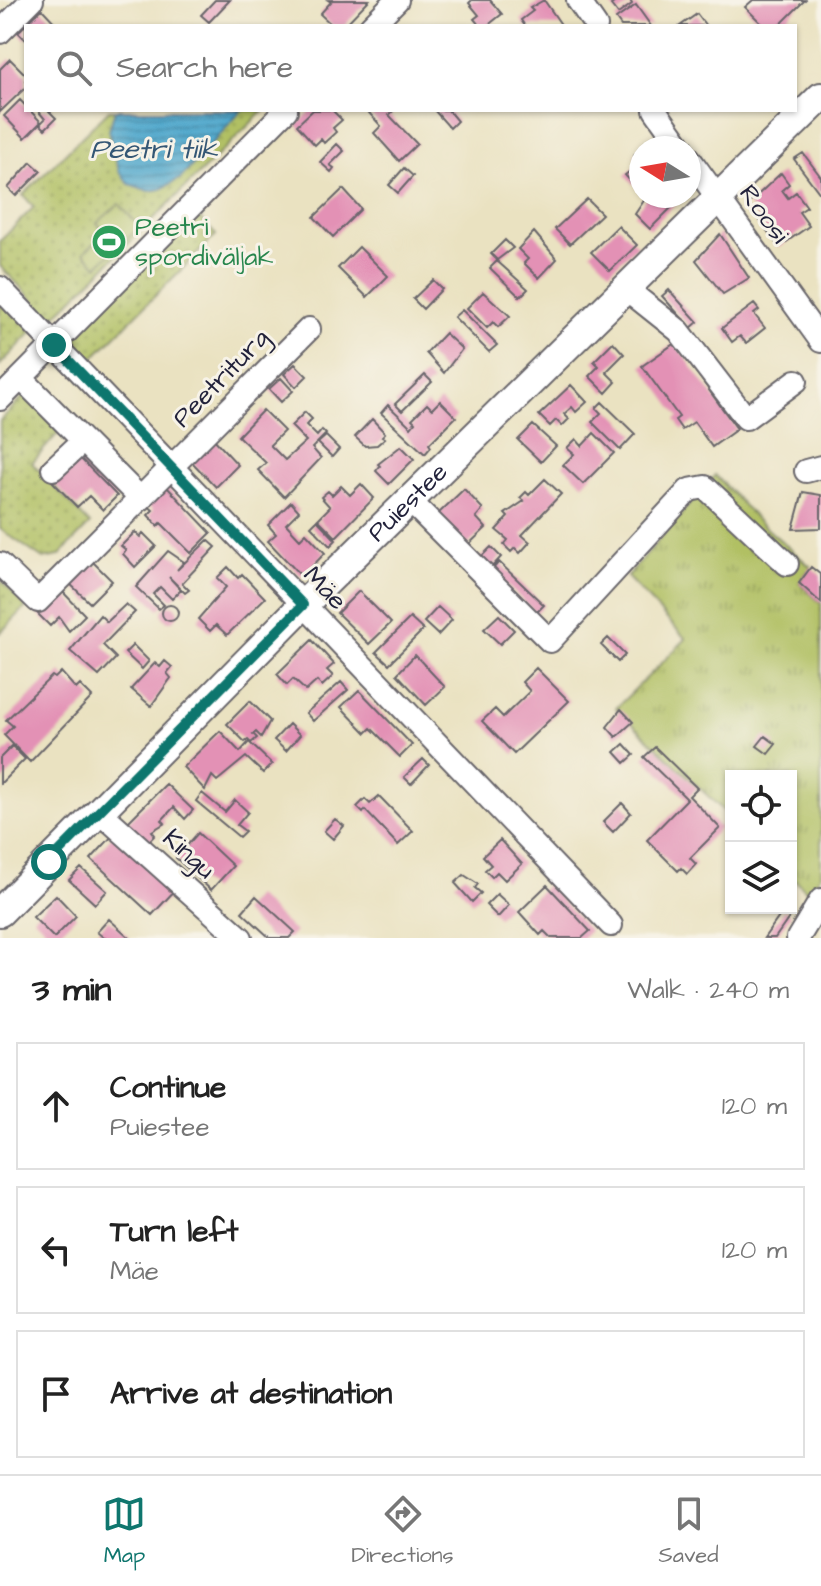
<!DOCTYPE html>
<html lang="en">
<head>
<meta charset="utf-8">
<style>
	:root { --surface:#fff; --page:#f6f6f6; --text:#222; --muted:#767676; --line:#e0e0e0; --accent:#0f766e }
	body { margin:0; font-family:"Architects Daughter",sans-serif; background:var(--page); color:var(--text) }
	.controls { position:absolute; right:24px; bottom:24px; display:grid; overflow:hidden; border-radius:0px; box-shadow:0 2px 6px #0004 }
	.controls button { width:72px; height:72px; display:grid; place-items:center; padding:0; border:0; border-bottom:2px solid var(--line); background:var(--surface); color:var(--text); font:40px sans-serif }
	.compass { position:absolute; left:629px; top:136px; width:72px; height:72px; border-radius:50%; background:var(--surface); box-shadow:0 2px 6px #0004; rotate:281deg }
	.stop { position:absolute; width:24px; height:24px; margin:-18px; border:6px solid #0f766e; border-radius:50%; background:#fff }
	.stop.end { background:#0f766e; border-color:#fff; box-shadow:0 2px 8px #0008 }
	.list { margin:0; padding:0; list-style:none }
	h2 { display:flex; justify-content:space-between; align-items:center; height:104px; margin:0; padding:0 32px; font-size:34px }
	h2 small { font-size:26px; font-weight:400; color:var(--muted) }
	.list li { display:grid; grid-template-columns:52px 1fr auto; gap:24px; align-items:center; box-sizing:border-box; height:128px; margin:0 16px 16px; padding:0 16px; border:2px solid var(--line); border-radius:0px }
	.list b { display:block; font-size:30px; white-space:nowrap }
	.list p { margin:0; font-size:26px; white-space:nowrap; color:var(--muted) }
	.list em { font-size:26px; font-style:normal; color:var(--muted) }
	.icon { flex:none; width:44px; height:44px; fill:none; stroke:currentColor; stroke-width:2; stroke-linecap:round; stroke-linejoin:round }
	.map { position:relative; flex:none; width:821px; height:938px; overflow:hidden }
	.search { position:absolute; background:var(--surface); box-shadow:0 2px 6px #0004; left:24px; right:24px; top:24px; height:88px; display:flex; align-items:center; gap:20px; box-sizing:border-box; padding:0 28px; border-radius:0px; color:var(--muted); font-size:30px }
	.sheet { height:536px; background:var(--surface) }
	nav { display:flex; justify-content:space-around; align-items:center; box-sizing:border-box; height:112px; border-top:2px solid var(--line); background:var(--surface); font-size:22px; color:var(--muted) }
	nav a { display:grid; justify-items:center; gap:4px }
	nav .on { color:var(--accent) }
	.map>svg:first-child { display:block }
	.grass { fill:url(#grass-dots); stroke:#6a714f; stroke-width:2 }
	.park { fill:url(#park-tufts); stroke:#6a714f; stroke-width:2 }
	.pitch { fill:#b1c063; stroke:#6a714f; stroke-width:2 }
	.water { fill:url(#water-rules); stroke:#386484; stroke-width:2 }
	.building { fill:#e391b5 }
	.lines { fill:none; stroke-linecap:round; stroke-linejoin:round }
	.minor-casing { stroke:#68656a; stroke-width:26 }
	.major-casing { stroke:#68656a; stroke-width:32 }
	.minor { stroke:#fff; stroke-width:22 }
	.major { stroke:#fff; stroke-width:28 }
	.route { stroke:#0f766e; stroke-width:10 }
	.labels { text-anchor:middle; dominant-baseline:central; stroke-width:6; stroke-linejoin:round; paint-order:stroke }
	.street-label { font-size:26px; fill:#22223b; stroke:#f7f3e8 }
	.leisure-label { font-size:26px; fill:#27864d; stroke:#f7f3e8; text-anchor:start }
	.water-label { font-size:28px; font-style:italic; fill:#345775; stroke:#f7f3e8 }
</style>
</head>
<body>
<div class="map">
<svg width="821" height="938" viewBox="0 0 821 938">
	<defs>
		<pattern id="grass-dots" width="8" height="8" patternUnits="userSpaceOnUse" patternTransform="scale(2)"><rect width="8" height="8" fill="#b1c063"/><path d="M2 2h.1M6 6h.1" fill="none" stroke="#909c53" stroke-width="1.8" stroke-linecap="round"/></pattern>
		<pattern id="park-tufts" width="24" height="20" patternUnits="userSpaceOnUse" patternTransform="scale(2)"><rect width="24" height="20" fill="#b1c063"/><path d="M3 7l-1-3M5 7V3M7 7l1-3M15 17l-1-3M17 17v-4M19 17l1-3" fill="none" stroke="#909c53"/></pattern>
		<pattern id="water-rules" width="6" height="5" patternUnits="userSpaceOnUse" patternTransform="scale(2)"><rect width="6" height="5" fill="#4fa7cc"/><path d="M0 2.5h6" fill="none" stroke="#4188a7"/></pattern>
	</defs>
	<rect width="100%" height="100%" fill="#f7f3e8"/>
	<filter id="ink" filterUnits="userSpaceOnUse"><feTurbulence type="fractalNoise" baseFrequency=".0125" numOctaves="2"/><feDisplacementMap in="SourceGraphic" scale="16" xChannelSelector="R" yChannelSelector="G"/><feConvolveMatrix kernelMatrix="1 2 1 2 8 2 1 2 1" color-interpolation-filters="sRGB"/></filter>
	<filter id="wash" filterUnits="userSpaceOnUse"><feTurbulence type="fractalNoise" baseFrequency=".006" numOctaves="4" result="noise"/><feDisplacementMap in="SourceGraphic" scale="32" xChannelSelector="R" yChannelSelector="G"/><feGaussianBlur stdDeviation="1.8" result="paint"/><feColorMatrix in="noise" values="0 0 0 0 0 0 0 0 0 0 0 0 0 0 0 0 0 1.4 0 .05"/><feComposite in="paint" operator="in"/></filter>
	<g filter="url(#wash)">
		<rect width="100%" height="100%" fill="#eae2c1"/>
		<path class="grass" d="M109 110H264L52 319 0 266V241L34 207 23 195Z
			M195 213 216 235 89 362 68 340Z
			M0 295 34 330 0 365Z
			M28 392 59 432 32 463 90 524 59 556 43 559 0 529V421Z
			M0 579 26 607 0 633Z"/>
		<path class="park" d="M715 475 756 519 811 567 799 583 821 603V874L809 893 791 876V776H731V818L616 708 686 639 627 577Z"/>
		<path class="pitch" d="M119 204 140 227 97 266 84 252 106 233 97 223Z"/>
		<path class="water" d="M115 110H242L181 178 161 189 149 191 129 184 119 171 109 131Z"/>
		<g id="blocks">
			<path class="building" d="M215 0H230L209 22 201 15Z
				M328 0H369L344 26H333L320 14 331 2Z
				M472 0H490L502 14 487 26H480L474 19 479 15 469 3Z
				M544 0 562 26H525L521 20 533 11 530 8Z
				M618 0H630L632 4 618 14 611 5Z
				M753 0H805L779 26H764L745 7Z
				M636 5 651 26H621L616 19Z
				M42 9 58 26H26V40L18 32Z
				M697 14 706 26H680Z
				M10 59 26 75V87L0 112V69Z
				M20 100 41 122 25 138 4 116Z
				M41 110H48L56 118 45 129 40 124 45 119 39 112Z
				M313 110H332L342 120 333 128 336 132 324 143 321 139 315 145 297 125Z
				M373 110H394L389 115 417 144 399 161 374 133 381 126 369 113Z
				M434 110H448L457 121 450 128Z
				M337 144 344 151 330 165 334 168 331 172 320 162Z
				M641 149V176L633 184 625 175 640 163 634 155Z
				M803 153 821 177V195L794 159Z
				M31 162 41 171 16 196 8 188Z
				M404 168 413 176 398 193 389 185Z
				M781 173 789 184 782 190 788 198 796 192 807 207 799 212 809 226 779 247 748 204Z
				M343 189 361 209 333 237 314 217Z
				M647 196H683L650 229 635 214Z
				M587 199 602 214 570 244 555 229Z
				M618 226 637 245 610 271 591 252Z
				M534 232 557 259 539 278 524 263 528 259 518 249Z
				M720 234 749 278 723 294 696 260Z
				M505 240 513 248 497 260 491 254Z
				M359 247 388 276 367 297 338 268Z
				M497 261 528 289 520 297 490 268Z
				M433 280 442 289 423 309 413 299Z
				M669 290 698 322 691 328 662 296Z
				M483 292 510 316 498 327 493 322 487 328 467 308Z
				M754 304 759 310 754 314 765 328 746 343 740 336 732 342 722 328Z
				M462 310 497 345 489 352 454 317Z
				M445 333 462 349 444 373 426 353Z
				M613 342 624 354 606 372 616 382 606 393 589 376 599 366 594 361Z
				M675 343 737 429 712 447 694 422 682 430 675 420 679 417 642 366Z
				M295 364 307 376 296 387 284 374Z
				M425 375 432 382 402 411 395 404Z
				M281 378 293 391 281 402 269 389Z
				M571 385 587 402 576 412 572 407 564 414 569 419 562 426 556 420 550 426 539 415Z
				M440 401 456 417 429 444 431 447 425 454 381 413 388 405 411 427 415 422 412 419 427 404 432 409Z
				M602 402 635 434 620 450 592 422 601 413 596 408Z
				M263 410 284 431 270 445 285 460 306 441 291 426 305 412 312 419 306 425 317 436 322 430 326 434 312 448 321 458 284 497 258 470 266 463 238 436Z
				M372 419 385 433 382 436 385 438 377 445 365 446 355 437Z
				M533 425 556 446 541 462 518 440Z
				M594 433 614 453 583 484 563 465 574 454 567 448 576 439 582 446Z
				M326 436 339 449 332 457 318 443Z
				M212 437 238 465 216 487 189 459Z
				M401 446 414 459 389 484 376 471 380 466 378 464Z
				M77 455 117 496 103 510 89 496 77 507 51 480Z
				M545 479 561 494 522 535 530 542 520 553 515 548 511 552 504 545 508 540 496 530 508 517 505 514 524 501 520 498 526 492 529 495Z
				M361 484 374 498 336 537 318 519 330 507 321 497 328 491 332 495 341 486 350 495Z
				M165 485 211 533 191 553 161 523 158 526 148 515 153 510 146 504Z
				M464 489 483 509 476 517 486 528 468 545 438 514Z
				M803 492 821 495V528L793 529Z
				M291 502 299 511 286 524 300 539 306 533 325 553 302 577 268 541 276 534 268 525Z
				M317 520 336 540 330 546 311 526Z
				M135 532 140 537 143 533 156 546 135 567 123 554 126 550 121 546Z
				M208 540 216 547 182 583 189 590 185 593 169 577 181 590 172 599 160 587 153 594 164 605 159 609 136 587 168 551 184 562 177 570Z
				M491 547 501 557 490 569 479 559Z
				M89 558 112 581 90 603 67 581Z
				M499 562 544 605 536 613 491 571Z
				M228 567 238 578 242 574 265 598 227 635 216 625 210 631 198 619 226 587 217 578Z
				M811 567 821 575V603L799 583Z
				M60 589 85 615 69 631 59 617 50 626 36 612Z
				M359 591 391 623 369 644 337 613Z
				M126 604 135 612 103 645 116 658 99 676 70 651 100 615 107 622Z
				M162 613a8 8 0 1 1 16 0a8 8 0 1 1-16 0Z
				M438 607 452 620 438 635 424 622Z
				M499 615 514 630 500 644 484 629Z
				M410 618 423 630 389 664 376 652Z
				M608 638 625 655 618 662 601 645Z
				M312 640 334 664 327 670 333 676 322 686 317 681 306 691 293 679 287 685 277 674Z
				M133 645 149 661 142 669 125 653Z
				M415 655 445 687 426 705 397 674Z
				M165 661 172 667 167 673 171 678 151 706 131 689 155 663 160 667Z
				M536 668 569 701 514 754 482 721 495 709 503 717 530 691 522 682Z
				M61 672 76 689 80 685 92 697 30 762 4 735 13 726 6 720 52 676 55 678Z
				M341 682 348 690 313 721 306 713Z
				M359 690 412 745 400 757 371 728 366 733 341 707Z
				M250 701 270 721 261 737 256 732 253 734 257 738 251 743 248 740 245 742 227 724Z
				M621 709 633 722 616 737 607 727Z
				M289 724 300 735 286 751 274 740Z
				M220 731 240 752 249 742 272 764 263 773 246 757 217 781 212 776 205 790 183 767Z
				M765 736 776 744 768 754 757 746Z
				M624 744 634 755 625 763 615 752Z
				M12 746 25 759 0 784V758Z
				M655 747 697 788 689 796 720 828 690 858 696 864 687 874 681 868 678 871 647 840 687 799 644 757Z
				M423 759 429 765 411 784 404 777Z
				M166 784 193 810 185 819 174 807 162 820 165 823 152 831 155 835 147 843 126 824Z
				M202 793 225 812 235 800 248 812 237 825 245 831 239 837 196 801Z
				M379 796 413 831 398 845 365 810 363 813 357 807 365 799 370 804Z
				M622 803 631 813 613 832 603 822Z
				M335 819 344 826 333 839 324 831Z
				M116 832 177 888 152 915 91 859Z
				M198 833 233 866 211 890 176 858Z
				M500 840 522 864 505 880 497 872 492 877 485 870 491 865 483 856Z
				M81 868 107 891 95 904 69 880Z
				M464 875 478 884 475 888 481 893 472 902 455 883Z
				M547 885 590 931 582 938H551L544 931 540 935 519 912Z
				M497 894 509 905 498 917 486 905Z
				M56 895 76 916 54 938 33 917Z
				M256 896 295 932 289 938H270L242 912Z
				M784 910 791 915 775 938H764Z
				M109 919 130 938H104L97 932Z"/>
		</g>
	</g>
	<g filter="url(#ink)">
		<use href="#blocks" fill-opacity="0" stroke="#68656a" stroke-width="2"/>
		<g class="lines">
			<defs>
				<path id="minor" d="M578 0 596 26
					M371 26 397 0
					M0 32 32 0
					M655 110 682 148
					M689 158 821 341
					M0 288 611 925
					M625 288 679 331 746 418 796 381
					M21 378 141 499
					M0 399 286 110
					M53 469 83 441
					M806 471 821 467
					M409 500 550 641 689 490 705 487 787 564
					M0 564 38 601 309 329
					M99 811 241 938
					M798 938 821 900"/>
				<g id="major">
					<path id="s1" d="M0 912 303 605 821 97"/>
				</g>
			</defs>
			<use href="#minor" class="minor-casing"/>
			<use href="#major" class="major-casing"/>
			<use href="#minor" class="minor"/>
			<use href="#major" class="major"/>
		</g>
	</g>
	<g class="lines" filter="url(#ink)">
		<path class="route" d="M49 862 303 605 54 345"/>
	</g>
	<defs>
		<symbol id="stadium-disc" viewBox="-11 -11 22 22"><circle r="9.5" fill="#2e9e5b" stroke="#f7f3e8"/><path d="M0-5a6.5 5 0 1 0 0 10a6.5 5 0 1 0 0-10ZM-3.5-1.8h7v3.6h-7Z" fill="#fff"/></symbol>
	</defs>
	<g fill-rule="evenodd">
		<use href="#stadium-disc" x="89" y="222" width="40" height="40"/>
	</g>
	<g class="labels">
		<g class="street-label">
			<text transform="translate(764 214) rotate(54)">Roosi</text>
			<text transform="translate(221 378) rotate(-46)">Peetriturg</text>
			<text stroke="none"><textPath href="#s1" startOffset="578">Puiestee</textPath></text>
			<text transform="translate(325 588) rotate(46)">Mäe</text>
			<text transform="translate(189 854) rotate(42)">Kingu</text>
		</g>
		<g class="leisure-label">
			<text x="135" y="227">Peetri<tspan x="135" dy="30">spordiväljak</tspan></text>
		</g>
		<g class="water-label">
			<text x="154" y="149">Peetri tiik</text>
		</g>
	</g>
</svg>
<div class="controls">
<button><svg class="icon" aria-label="locate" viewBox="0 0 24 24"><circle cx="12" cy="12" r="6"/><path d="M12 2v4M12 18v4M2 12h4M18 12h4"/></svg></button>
<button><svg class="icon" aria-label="layers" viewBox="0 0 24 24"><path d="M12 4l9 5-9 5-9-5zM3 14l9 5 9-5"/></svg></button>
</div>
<svg class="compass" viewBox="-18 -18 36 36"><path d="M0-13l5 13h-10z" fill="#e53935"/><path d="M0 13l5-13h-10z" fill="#767676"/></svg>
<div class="stop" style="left:49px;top:862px"></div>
<div class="stop end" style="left:54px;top:345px"></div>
<div class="search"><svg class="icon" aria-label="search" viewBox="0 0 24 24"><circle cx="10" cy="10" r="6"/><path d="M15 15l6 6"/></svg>Search here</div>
</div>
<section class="sheet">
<h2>3 min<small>Walk · 240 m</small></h2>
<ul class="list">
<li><svg class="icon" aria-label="ahead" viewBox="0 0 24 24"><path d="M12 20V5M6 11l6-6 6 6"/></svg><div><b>Continue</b><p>Puiestee</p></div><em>120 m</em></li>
<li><svg class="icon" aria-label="left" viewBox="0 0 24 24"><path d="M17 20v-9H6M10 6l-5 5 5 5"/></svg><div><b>Turn left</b><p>Mäe</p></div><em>120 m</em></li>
<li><svg class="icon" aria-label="arrive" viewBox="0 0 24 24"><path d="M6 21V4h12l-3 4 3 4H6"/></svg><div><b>Arrive at destination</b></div></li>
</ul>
</section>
<nav>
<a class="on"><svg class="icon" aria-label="map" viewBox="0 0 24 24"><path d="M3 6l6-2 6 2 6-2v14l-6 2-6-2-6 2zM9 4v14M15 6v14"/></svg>Map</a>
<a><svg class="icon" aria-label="directions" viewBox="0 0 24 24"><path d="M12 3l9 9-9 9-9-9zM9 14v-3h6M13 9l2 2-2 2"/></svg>Directions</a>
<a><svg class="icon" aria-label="saved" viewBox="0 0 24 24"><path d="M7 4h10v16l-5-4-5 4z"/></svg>Saved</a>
</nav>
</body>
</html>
